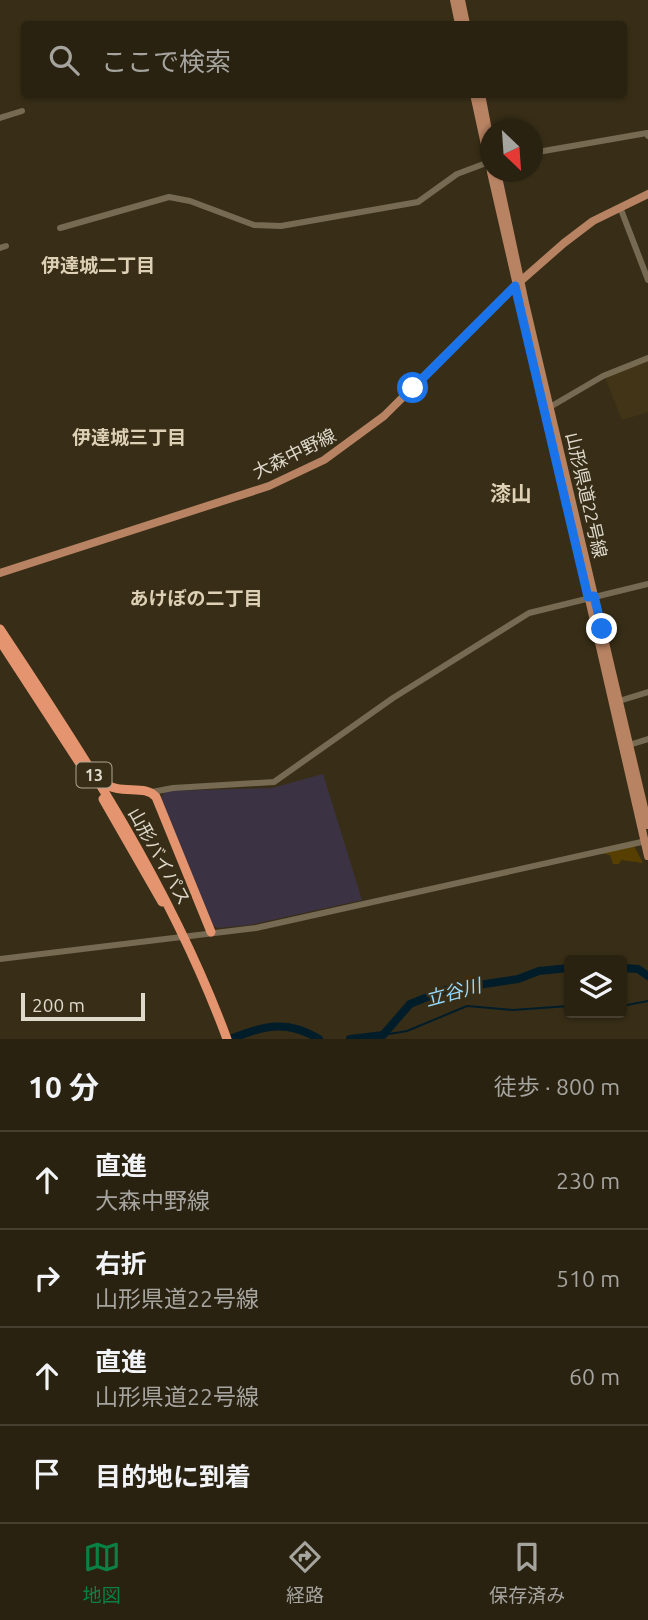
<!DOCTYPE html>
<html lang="ja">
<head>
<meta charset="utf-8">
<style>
	:root { --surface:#2a2211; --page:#322a1a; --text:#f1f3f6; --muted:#a5a49f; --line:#463f31; --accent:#0b8043 }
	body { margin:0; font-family:Ubuntu,"Noto Sans JP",sans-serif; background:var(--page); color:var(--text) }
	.controls { position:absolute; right:21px; bottom:21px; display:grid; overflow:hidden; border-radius:7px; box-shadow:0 2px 5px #0004 }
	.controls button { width:63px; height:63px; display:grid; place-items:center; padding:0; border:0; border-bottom:2px solid var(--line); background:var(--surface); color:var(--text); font:35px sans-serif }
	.compass { position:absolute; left:480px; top:119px; width:63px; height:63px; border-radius:50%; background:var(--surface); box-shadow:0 2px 5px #0004; rotate:155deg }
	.scale { position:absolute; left:21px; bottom:18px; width:124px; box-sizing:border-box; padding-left:7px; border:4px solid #dfd9cc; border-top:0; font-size:19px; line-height:24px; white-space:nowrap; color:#dfd9cc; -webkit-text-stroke:5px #382e17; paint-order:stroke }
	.stop { position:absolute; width:21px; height:21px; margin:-16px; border:5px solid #1a73e8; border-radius:50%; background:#fff }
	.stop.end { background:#1a73e8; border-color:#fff; box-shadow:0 2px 7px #0008 }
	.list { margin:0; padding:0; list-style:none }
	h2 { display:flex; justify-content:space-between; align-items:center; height:91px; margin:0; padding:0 28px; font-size:30px }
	h2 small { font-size:23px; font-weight:400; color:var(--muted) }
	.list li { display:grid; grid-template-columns:46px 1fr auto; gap:21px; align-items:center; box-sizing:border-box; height:98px; padding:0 28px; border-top:2px solid var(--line) }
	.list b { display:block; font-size:26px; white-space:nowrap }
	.list p { margin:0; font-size:23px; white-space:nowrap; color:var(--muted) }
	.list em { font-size:23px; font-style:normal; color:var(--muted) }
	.icon { flex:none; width:38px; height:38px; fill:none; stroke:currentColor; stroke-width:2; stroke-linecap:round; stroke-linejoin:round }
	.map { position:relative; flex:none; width:648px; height:1039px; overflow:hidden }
	.search { position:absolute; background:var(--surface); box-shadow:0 2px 5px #0004; left:21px; right:21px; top:21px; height:77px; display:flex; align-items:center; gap:18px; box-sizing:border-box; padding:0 24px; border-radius:7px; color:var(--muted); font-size:26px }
	.sheet { height:483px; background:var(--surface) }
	nav { display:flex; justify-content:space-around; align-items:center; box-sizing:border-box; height:98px; border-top:2px solid var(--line); background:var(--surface); font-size:19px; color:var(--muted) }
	nav a { display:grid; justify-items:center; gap:4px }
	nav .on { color:var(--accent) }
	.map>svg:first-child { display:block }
	.built { fill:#423416 }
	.industrial { fill:#3b3343 }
	.green { fill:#563f00 }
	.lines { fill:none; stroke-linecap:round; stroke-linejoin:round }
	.stream { stroke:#021d2a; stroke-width:2 }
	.river { stroke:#021d2a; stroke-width:8 }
	.minor { stroke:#766a52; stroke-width:6 }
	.major { stroke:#b88363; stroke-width:8 }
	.highway { stroke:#e4946f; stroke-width:9 }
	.route { stroke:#1a73e8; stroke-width:9 }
	.labels { text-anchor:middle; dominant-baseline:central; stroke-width:5; stroke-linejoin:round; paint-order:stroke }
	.shield { fill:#382e17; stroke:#ada696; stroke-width:2 }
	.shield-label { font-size:16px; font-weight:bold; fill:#dfd9cc }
	.street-label { font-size:18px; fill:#dfd9cc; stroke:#382e17 }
	.neighbourhood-label { font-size:19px; font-weight:bold; fill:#ddd0b5; stroke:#382e17 }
	.water-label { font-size:19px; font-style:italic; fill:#98d9fb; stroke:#382e17 }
	.quarter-label { font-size:21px; font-weight:bold; fill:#ddd0b5; stroke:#382e17 }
</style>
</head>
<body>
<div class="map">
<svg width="648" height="1039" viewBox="0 0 648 1039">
	<rect width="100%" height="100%" fill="#382e17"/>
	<path class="built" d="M648 360V412L622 420 606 380 608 376Z"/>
	<path class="industrial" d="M323 774 362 900 249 925 218 928 213 926 161 798 165 791 272 788Z"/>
	<path class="green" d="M633 844 643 863 621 860 619 864H613L610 855 601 853Z"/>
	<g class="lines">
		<path class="stream" d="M622 1006 648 1001
			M383 1035 407 1031 467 1006 513 1010 569 1006"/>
		<path class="river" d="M622 968 638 969 648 976
			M230 1039C263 1027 285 1018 319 1039
			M350 1039 383 1035 410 1004 445 990 518 979 539 971 569 968"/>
		<path class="minor" d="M0 118 22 111
			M532 153 647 133 648 136
			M620 207 648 280
			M60 228 169 197 190 201 254 225 281 226 418 202 457 174 489 162
			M0 248 6 246
			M550 407 603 376 648 358
			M619 701 648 692
			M629 745 648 739
			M152 792 173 788 274 782 393 698 529 613 648 584
			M0 959 256 928 646 841"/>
		<path class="major" d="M454 0 459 24
			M461 0 466 24
			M474 94 490 168
			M481 94 490 141
			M491 172 648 856
			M497 172 525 303 648 825
			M0 573 269 486 324 460 384 416 515 286 564 243 593 221 648 194"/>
		<path class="highway" d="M0 629C87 760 172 890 227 1039
			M0 641 86 773
			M102 781C119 797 144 783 156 797L211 932
			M103 799 162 902"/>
	</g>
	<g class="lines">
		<path class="route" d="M413 388 515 286 588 597 594 596 602 629"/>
	</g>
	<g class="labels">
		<rect class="shield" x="76.5" y="762.5" width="35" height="25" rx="5"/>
		<g class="shield-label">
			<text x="94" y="775">13</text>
		</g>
		<g class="street-label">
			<text transform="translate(294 453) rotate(-26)">大森中野線</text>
			<text transform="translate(587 495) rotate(77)">山形県道22号線</text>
			<text transform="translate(160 856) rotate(61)">山形バイパス</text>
		</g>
		<g class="neighbourhood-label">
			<text x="98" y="265">伊達城二丁目</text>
			<text x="129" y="437">伊達城三丁目</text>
			<text x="196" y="598">あけぼの二丁目</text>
		</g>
		<g class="water-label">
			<text transform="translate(453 992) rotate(-15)">立谷川</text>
		</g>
		<g class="quarter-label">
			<text x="511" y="493">漆山</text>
		</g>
	</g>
</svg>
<div class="controls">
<button><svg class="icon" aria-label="layers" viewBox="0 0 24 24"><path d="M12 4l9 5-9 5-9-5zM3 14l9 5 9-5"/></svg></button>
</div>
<svg class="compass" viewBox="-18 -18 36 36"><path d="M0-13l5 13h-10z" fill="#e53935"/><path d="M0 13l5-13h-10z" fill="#a5a49f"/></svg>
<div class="scale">200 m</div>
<div class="stop" style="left:413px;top:388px"></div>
<div class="stop end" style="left:602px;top:629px"></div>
<div class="search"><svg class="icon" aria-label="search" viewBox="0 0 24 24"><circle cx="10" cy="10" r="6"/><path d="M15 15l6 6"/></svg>ここで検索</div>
</div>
<section class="sheet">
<h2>10 分<small>徒歩 · 800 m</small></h2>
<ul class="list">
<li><svg class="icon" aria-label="ahead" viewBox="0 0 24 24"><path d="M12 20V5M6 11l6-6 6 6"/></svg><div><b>直進</b><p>大森中野線</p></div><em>230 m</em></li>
<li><svg class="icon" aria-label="right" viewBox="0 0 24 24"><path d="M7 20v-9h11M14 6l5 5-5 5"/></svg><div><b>右折</b><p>山形県道22号線</p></div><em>510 m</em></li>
<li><svg class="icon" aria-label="ahead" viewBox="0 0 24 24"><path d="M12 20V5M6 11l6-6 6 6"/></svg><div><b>直進</b><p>山形県道22号線</p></div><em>60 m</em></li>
<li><svg class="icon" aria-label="arrive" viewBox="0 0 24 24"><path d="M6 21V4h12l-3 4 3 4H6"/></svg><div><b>目的地に到着</b></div></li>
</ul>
</section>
<nav>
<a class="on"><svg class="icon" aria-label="map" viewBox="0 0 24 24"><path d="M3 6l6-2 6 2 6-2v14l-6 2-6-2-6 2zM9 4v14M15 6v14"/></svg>地図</a>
<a><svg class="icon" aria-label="directions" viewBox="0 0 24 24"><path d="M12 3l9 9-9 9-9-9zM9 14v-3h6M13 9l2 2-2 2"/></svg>経路</a>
<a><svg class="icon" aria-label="saved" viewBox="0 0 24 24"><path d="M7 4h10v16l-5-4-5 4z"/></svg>保存済み</a>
</nav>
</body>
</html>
